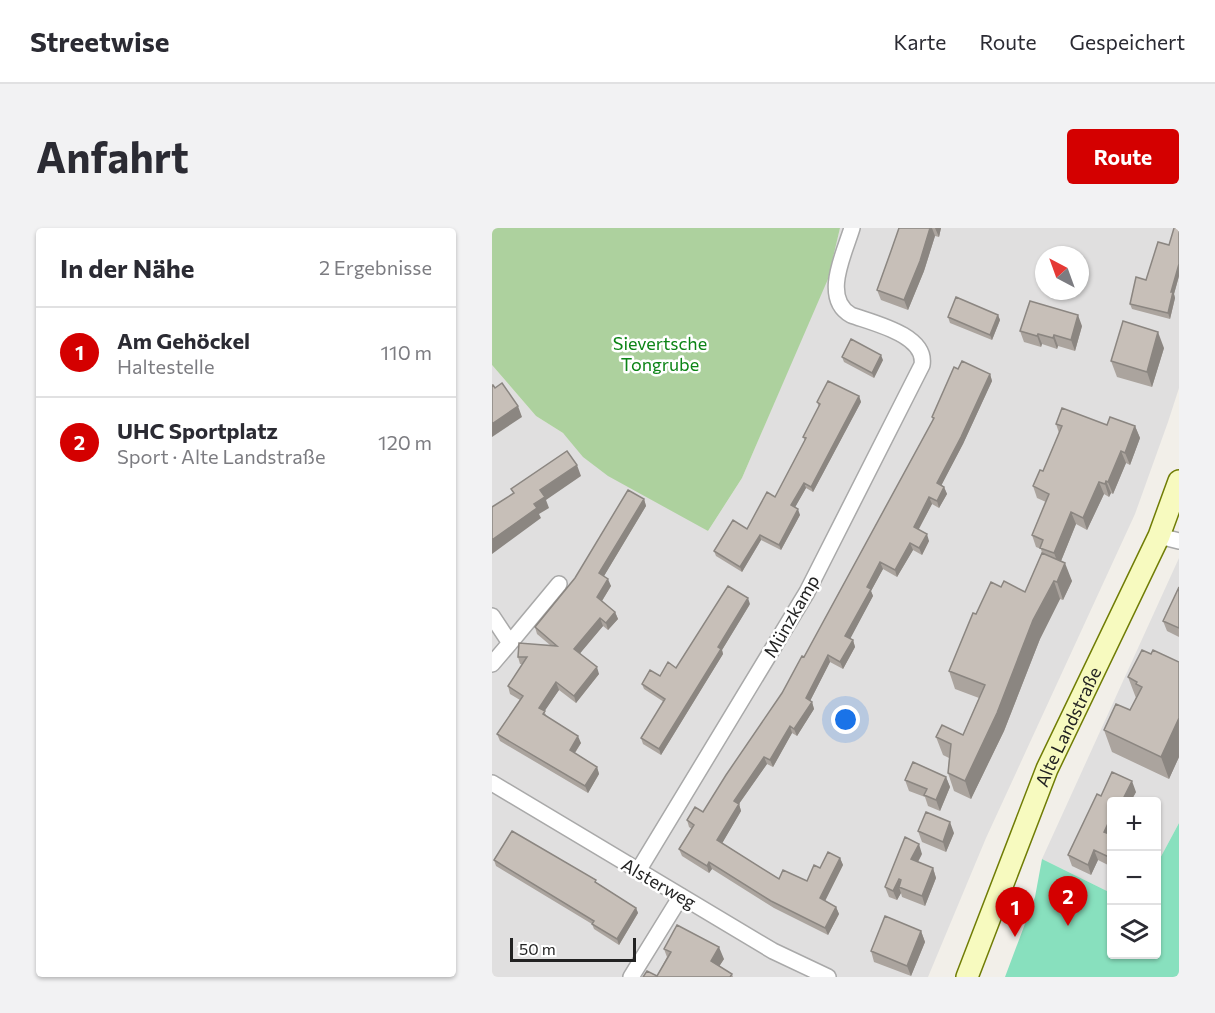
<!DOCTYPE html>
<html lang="de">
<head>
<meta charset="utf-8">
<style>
	:root { --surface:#fff; --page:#f2f2f3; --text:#2b2b33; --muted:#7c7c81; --line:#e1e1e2; --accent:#d40000 }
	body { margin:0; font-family:Commissioner,sans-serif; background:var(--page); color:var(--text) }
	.controls { position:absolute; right:18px; bottom:18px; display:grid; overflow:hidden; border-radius:6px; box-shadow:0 2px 4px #0004 }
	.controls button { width:54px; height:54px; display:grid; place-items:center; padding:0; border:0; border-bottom:2px solid var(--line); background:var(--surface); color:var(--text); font:30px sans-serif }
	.compass { position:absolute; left:543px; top:18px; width:54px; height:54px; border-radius:50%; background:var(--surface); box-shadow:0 2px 4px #0004; rotate:319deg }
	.scale { position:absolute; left:18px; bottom:15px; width:126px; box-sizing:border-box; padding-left:6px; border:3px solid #222; border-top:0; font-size:16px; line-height:21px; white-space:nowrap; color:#222; -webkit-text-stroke:4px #fff; paint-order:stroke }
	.you { position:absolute; left:354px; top:492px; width:21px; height:21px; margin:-15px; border:4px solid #fff; border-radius:50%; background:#1a73e8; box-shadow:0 0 0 9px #1a73e833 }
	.badge { display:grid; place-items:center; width:39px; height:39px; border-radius:50%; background:var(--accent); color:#fff; font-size:20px; font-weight:700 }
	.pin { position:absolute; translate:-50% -50px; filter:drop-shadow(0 2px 3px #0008) }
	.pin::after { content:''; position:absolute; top:32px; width:21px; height:18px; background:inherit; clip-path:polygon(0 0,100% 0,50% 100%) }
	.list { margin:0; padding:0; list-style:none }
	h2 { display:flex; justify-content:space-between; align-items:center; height:78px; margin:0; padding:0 24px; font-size:26px }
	h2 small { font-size:20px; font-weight:400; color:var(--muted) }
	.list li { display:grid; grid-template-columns:39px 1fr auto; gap:18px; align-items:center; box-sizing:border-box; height:90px; padding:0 24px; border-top:2px solid var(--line) }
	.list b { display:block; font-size:22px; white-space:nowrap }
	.list p { margin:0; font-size:20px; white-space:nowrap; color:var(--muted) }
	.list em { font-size:20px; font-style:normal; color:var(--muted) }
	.icon { flex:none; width:33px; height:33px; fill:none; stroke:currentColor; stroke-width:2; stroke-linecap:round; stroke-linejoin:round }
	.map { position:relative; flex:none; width:687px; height:749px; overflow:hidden; border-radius:6px }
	header { display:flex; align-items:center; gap:36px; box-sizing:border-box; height:84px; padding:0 30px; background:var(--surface); border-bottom:2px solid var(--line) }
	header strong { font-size:28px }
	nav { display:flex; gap:33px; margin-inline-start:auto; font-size:21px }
	.intro { display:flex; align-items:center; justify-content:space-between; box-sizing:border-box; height:144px; padding:0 36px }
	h1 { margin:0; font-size:42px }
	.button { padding:15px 27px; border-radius:6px; background:var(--accent); color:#fff; font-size:21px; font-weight:700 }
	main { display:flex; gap:36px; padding:0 36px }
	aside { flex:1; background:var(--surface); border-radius:6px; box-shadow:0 2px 4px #0004 }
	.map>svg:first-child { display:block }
	.residential { fill:#e0dfdf; fill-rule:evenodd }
	.forest { fill:#add19e }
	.pitch { fill:#88e0be }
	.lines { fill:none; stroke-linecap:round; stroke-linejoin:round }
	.minor-casing { stroke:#a9a9a9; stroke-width:18 }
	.secondary-casing { stroke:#707d05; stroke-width:24 }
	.minor { stroke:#fff; stroke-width:15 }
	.secondary { stroke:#f7fabf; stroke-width:21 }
	.wall { fill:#aba49e }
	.shaded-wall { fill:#8b8681 }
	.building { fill:#c7bfb8; stroke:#8b8681; stroke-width:1.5 }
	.labels { text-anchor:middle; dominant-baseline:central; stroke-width:5; stroke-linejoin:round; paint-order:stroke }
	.park-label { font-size:18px; fill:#0c8416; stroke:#fff }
	.street-label { font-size:18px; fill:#222; stroke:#fff }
</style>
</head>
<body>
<header>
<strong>Streetwise</strong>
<nav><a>Karte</a><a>Route</a><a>Gespeichert</a></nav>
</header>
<div class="intro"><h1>Anfahrt</h1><a class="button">Route</a></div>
<main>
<aside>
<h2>In der Nähe<small>2 Ergebnisse</small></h2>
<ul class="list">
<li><span class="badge">1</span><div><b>Am Gehöckel</b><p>Haltestelle</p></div><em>110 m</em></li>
<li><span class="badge">2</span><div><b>UHC Sportplatz</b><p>Sport · Alte Landstraße</p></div><em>120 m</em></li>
</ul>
</aside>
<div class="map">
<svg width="687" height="749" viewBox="0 0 687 749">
	<rect width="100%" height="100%" fill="#f2efe9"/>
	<path class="residential" d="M348 0H687V160L676 194 643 286 494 610 436 749H0V137L44 188 71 205 81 215 216 303 250 250 335 51ZM552 27H588V63H552Z
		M687 330V595L665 636 664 574H620L619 665 550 631Z"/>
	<path class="forest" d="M0 0H348L336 51 250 250 216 303 116 248 91 229 71 205 44 188 0 137Z"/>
	<path class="pitch" d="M687 595V749H513L543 669 550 631 619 665 620 726H664L665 636Z"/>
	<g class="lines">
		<defs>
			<path id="minor" d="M667 308 687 313
				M0 388 18 415 0 436
				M18 415 67 356
				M0 555 281 723 336 749
				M146 643 315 364 430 137C435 107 381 95 359 87 329 70 353 24 360 0
				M139 749 189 668"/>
			<g id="secondary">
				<path id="s1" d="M475 749 555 541 667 308 687 253"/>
			</g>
		</defs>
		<use href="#minor" class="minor-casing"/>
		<use href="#secondary" class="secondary-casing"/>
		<use href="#minor" class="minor"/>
		<use href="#secondary" class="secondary"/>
	</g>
	<path class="wall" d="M407 0H449L447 9 443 8 432 43 416 82 389 72 385 62 399 23Z
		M687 0V48L682 66 683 70 678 91 640 81 638 76 677 17Z
		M506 87 508 92 500 112 458 95 456 89Z
		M590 98 583 123 566 118 565 121 550 116 549 119 532 114 528 103Z
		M672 120 660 159 625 149 619 133Z
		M350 129 391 132 382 150 352 134Z
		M466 141 498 146 500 153 471 216 449 257 452 259 455 266 447 280 440 276 427 301 437 313 430 327 421 322 405 349 391 341 379 363 381 368 358 410 361 412 363 419 351 441 338 434 318 473 320 474 322 481 305 508 300 505 281 539 275 536 247 576 249 583 230 615 287 651 315 653 328 640 348 630 351 637 333 673 344 679 347 686 336 707 282 680 220 641 217 645 190 628 187 621 200 601 197 599 195 592 211 584 290 465 312 429 441 192 440 189Z
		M367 168 369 174 321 264 314 260 303 279 308 287 289 322 269 312 250 344 224 328 222 323 255 301 283 269 313 213 311 209 327 179 325 174Z
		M564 196 643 198 648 210 638 237 634 235 621 266 619 265 617 269 612 266 595 302 584 296 569 333 580 353 571 372 568 371 548 411 512 503 479 571 462 563 456 545 457 530 451 527 444 509 471 507 487 470 463 461 457 443 484 386 509 359 533 364 550 325 549 321 544 319 540 307 554 274 545 270 541 258 551 243 567 205Z
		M152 271 154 278 112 348 119 358 110 373 123 384 126 391 116 402 111 398 88 425 107 446 84 475 67 462 52 483 55 489 89 515 83 525 105 539 107 546 96 565 8 513 5 506 28 472 18 466 16 458 31 436H28L26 429 58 417 45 406 43 399Z
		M687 359V409L675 403 671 393Z
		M258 376 230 422 231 426 169 527 151 516 149 510 172 474 152 461 150 456 184 440Z
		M659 426 687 434V529L677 551 620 524 612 502 638 482 644 470 636 449Z
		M454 549 458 559 448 583 436 578 433 569 417 563 413 552Z
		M644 564 639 573H620V605L619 607H620V639L606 632 599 647 580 638 576 627 609 568Z
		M426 603 462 605 454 624 430 614Z
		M430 626 426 634 441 640 444 650 433 678 410 669 409 665 405 672 397 669 393 659Z
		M2 632 105 655 144 680 146 685 127 717 102 701 100 696 4 638Z
		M429 703 433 714 419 748 382 734 379 723Z
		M172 721 232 731 227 738 240 746 241 749H151L165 748 175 729Z"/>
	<path class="shaded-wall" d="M438 0H440L443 8 432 43 416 82 412 72Z
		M443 0H449L447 9Z
		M687 36V48L682 66 683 70 678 91 676 85 679 64Z
		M506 87 508 92 500 112 498 107Z
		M586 87 590 98 583 123 579 112Z
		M666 104 672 120 660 159 655 144Z
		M546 106 550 116 549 119 545 108Z
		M562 107 566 118 565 121 561 110Z
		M389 127 391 132 382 150 380 145Z
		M498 146 500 153 471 216 447 262 445 255Z
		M367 168 369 174 321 264 319 259Z
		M26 178 30 189 0 209V196Z
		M643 198 648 210 638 237 633 225Z
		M629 223 634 235 621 266 616 254Z
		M85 237 89 248 54 272 57 280 47 286 49 290 0 326V312L42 276 48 262Z
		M614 253 619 265 617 269 613 256Z
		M607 254 612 266 595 302 591 290Z
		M312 255 314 260 301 283 299 277Z
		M452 259 455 266 447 280 445 273Z
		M437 269 440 276 424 306 422 299Z
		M152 271 154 278 109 353 107 345Z
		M306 281 308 287 289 322 287 317Z
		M579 284 584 296 567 338 562 325Z
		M435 306 437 313 430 327 427 320Z
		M268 307 269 312 250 344 248 339Z
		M418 315 421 322 405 349 403 342Z
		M388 334 391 341 379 363 381 368 356 415 353 408 375 359Z
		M573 335 580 353 571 372 565 354Z
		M116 351 119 358 108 376 105 369Z
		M562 353 568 371 548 411 512 503 479 571 473 553 541 392Z
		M256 370 258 376 230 422 231 426 169 527 167 521 226 419Z
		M123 384 126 391 116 402 114 395Z
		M108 390 111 398 85 429 82 421Z
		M361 412 363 419 351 441 348 434Z
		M336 427 338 434 316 477 314 470Z
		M105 439 107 446 84 475 82 468Z
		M64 454 67 462 50 487 47 480Z
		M320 474 322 481 305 508 302 501Z
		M687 490V529L677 551 669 529Z
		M298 498 300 505 281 539 278 532Z
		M86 508 89 515 80 529 78 522Z
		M272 529 275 536 244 580 242 573Z
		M105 539 107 546 96 565 93 558Z
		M454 549 458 559 448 583 444 572Z
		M640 553 644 564 639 573H632L631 571Z
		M247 576 249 583 228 619 225 612Z
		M620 587V605L615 614 612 604Z
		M458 594 462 605 454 624 451 614Z
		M427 616 430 626 422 641 419 631Z
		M602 622 606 632 599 647 596 637Z
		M348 630 351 637 331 677 328 670Z
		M217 634 220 641 217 645 215 638Z
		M441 640 444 650 433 678 430 668Z
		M407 651 411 661 407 659 409 665 405 672 401 663Z
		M344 679 347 686 336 707 333 700Z
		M144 680 146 685 127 717 125 711Z
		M429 703 433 714 419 748 415 738Z
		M227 719 232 731 223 745 219 733Z"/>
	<path class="building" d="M407 0H438L428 33 412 72 385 62 399 23Z
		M682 0H687V36L679 64H681L676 85 638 76 644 49 654 52 666 14 677 17Z
		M464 69 506 87 498 107 456 89Z
		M538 73 586 87 579 112 562 107 561 110 546 106 545 108 528 103Z
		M631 93 666 104 655 144 619 133Z
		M359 111 389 127 380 145 350 129Z
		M470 133 498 146 469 209 445 255 452 259 445 273 437 269 422 299 435 306 427 320 418 315 403 342 388 334 375 359 379 361 353 408 361 412 348 434 336 427 314 470 320 474 302 501 298 498 278 532 272 529 242 573 247 576 225 612 287 651 291 642 315 653 322 637 328 640 336 624 348 630 328 670 344 679 333 700 279 673 217 634 215 638 187 621 202 597 195 592 203 579 211 584 234 547 290 465 310 428 312 429 442 190 440 189 462 139 466 141Z
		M336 153 367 168 319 259 312 255 299 277 306 281 287 317 268 307 248 339 222 323 241 292 255 301 275 264 283 269 314 210 311 209 328 176 325 174Z
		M10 155 26 178 0 196V157H1L3 160Z
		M570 180 615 197 618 189 643 198 633 225 629 223 616 254 614 253 613 256 607 254 591 290 579 284 562 325 548 320 551 312 540 307 557 266 541 258 548 242 551 243 570 198 564 196Z
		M75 223 85 237 48 262 53 269 42 276 45 280 0 312V279L22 265 19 261Z
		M136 262 152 271 107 345 116 351 105 369 123 384 114 395 108 390 82 421 105 439 82 468 64 454 47 480 53 483 51 486 86 508 78 522 105 539 93 558 5 506 31 468 16 458 35 429H26L27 415 65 418 43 399 83 350Z
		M550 325 573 335 565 354 562 353 541 392 505 485 473 553 456 545 459 516 444 509 450 497 471 507 493 457 457 443 481 385 484 386 499 354 509 359 512 353 533 364Z
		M236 358 256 370 226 419 229 421 167 521 149 510 173 471 150 456 158 442 168 448 176 434 184 440Z
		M687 359V400L671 393Z
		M650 422 659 426 661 422 687 434V490L669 529 612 502 624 476 638 482 650 459 644 456 645 454 636 449Z
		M421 534 454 549 444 572 432 567 435 561 413 552Z
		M620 544 640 553 631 571 628 570 626 573H620V587L612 604 620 607 619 630 602 622 596 637 576 627 605 566 609 568Z
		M434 584 458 594 451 614 426 603Z
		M20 603 104 652 103 654 144 680 125 711 100 696 102 693 2 632Z
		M413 609 427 616 419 631 441 640 430 668 407 659 409 652 407 651 401 663 393 659Z
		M393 688 429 703 415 738 379 723Z
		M185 697 227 719 219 733 240 746 238 749H151L155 743 165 748 179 724 172 721Z"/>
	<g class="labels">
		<g class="park-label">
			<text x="168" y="115">Sievertsche<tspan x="168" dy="21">Tongrube</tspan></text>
		</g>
		<g class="street-label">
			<text transform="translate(299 388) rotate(-60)">Münzkamp</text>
			<text stroke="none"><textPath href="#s1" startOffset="270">Alte Landstraße</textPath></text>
			<text transform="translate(167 655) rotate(30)">Alsterweg</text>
		</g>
	</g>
</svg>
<div class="controls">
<button>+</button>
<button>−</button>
<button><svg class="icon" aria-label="layers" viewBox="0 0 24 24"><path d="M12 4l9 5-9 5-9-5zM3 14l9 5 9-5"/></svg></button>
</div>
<svg class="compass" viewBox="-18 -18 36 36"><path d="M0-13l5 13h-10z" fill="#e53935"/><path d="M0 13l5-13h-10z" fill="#7c7c81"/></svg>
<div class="scale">50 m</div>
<div class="you"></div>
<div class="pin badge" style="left:523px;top:709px">1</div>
<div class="pin badge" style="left:576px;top:698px">2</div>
</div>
</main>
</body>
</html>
